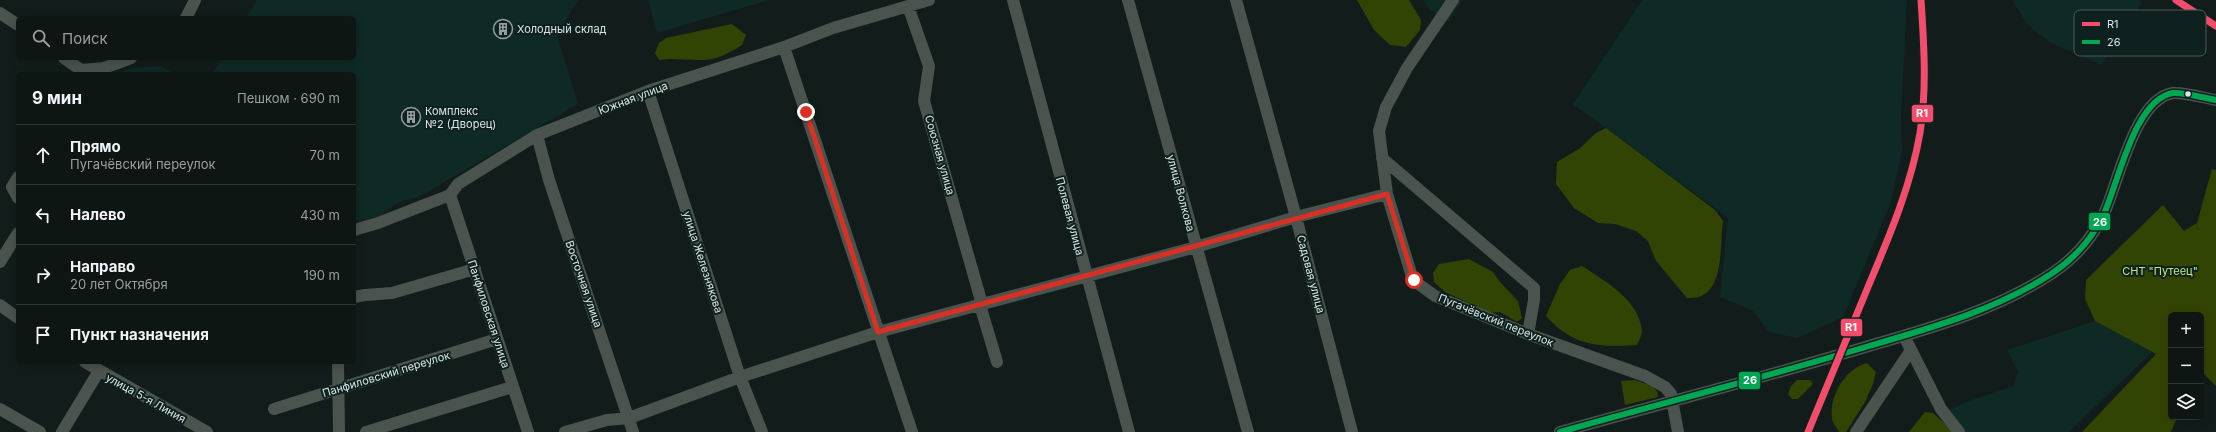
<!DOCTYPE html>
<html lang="ru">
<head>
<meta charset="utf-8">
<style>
	:root { --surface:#0e1614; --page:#171f1d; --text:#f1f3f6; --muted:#9b9fa0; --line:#2e3534 }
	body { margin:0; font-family:Inter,sans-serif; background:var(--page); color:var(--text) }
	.controls { position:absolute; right:12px; bottom:12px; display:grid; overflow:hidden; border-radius:6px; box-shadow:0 2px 10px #0003 }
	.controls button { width:36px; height:36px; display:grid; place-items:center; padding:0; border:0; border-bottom:1px solid var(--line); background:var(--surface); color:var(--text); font:20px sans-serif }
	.stop { position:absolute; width:12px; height:12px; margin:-9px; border:3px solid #d93025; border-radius:50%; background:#fff }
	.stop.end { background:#d93025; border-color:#fff; box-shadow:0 1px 4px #0008 }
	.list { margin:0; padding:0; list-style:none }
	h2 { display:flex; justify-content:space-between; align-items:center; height:52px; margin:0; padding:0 16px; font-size:17px }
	h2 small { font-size:13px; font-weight:400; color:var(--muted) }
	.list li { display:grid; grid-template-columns:26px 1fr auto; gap:12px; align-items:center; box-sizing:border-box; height:60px; padding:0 16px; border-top:1px solid var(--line) }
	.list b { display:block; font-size:15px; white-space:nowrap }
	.list p { margin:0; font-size:13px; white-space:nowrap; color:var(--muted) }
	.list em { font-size:13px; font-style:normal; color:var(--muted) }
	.icon { flex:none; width:22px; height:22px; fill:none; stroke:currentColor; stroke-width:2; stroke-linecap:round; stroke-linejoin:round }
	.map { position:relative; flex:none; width:2216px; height:432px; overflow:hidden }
	.search { position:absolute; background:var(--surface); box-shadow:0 2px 10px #0003; left:16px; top:16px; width:340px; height:44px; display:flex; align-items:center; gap:10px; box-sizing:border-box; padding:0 14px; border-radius:6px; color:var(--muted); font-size:15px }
	.panel { position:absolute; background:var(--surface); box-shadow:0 2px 10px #0003; left:16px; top:72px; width:340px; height:292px; border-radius:6px }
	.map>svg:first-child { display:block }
	.built { fill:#0f2925 }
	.green { fill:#324404 }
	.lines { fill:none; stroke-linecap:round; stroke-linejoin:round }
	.minor { stroke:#4a534e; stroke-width:12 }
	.rail-casing { stroke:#565e5c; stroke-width:4 }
	.rail { stroke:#0e211e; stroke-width:2.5; stroke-dasharray:8; stroke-linecap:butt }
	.bus-1-casing { stroke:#0e211e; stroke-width:9 }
	.bus-1 { stroke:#00a651; stroke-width:6 }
	.rail-1-casing { stroke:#0e211e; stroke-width:10 }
	.rail-1 { stroke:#f44d6c; stroke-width:7 }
	.route { stroke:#d93025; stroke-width:5 }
	.bus-dot { fill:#dae5e3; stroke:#0e211e; stroke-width:1.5 }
	.labels { text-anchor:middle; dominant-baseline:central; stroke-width:4; stroke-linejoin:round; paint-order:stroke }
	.poi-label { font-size:11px; fill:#dae5e3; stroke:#0e211e; text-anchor:start }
	.street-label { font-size:11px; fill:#dae5e3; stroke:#0e211e }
	.park-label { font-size:11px; fill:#c4e683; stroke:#0e211e }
	.key { fill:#0e211e; stroke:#4b5c59; stroke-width:1 }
	.key-label { font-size:11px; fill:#dae5e3 }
	.line-badge { stroke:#0e211e; stroke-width:1.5 }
	.badge-label { font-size:11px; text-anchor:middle; font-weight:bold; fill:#fff }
</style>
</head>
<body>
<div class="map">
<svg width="2216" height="432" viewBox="0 0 2216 432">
	<rect width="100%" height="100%" fill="#121d1b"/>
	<path class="built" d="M257 0H578L557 35 578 104 419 197 399 202 379 216 354 222V74H212L222 58H354V18H246Z
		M648 0H769L657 33Z
		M1423 0H1463L1448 22 1429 9Z
		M1642 0H1907L1901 115 1902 150 1891 202 1843 317 1797 338 1769 332 1753 311 1720 297 1728 218 1573 104Z
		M2012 0H2140L2142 2 2102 65 2051 43 2028 25Z
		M161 66 175 74H112L134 68Z
		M2095 321 2152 352 2069 432H1961L1948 410 1963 403 2013 386 2018 372 2007 350Z"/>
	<path class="green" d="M1357 0H1409L1421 20 1420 30 1406 47 1390 45 1374 30Z
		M732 24 746 35 742 45C734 50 725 55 716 58 698 63 678 57 659 60L655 53 659 43 666 38Z
		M1606 128 1715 210 1723 221C1719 248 1726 301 1687 298L1656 261 1648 241 1636 231 1615 224 1598 223 1574 208 1556 184 1557 162 1579 149 1596 133Z
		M2212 169 2216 170V386L2203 373 2201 376V315H2171V417H2177L2171 432H2082L2156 354 2095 321 2085 299 2086 280 2163 205 2184 231 2197 223Z
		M1469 259 1493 272 1499 281 1518 301 1522 318 1517 322 1500 312 1490 313 1445 292 1434 282 1433 273 1439 264Z
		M1582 266C1606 282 1638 299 1642 330 1642 334 1639 341 1637 345 1598 347 1574 347 1546 316L1560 284 1570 270Z
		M1867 363 1876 372 1873 384 1865 402 1846 432H1839C1837 428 1832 423 1832 418 1829 396 1845 369 1867 363Z
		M1635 380 1652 386 1657 391 1658 397 1625 405 1621 381Z
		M1797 380H1810L1813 384 1798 399H1792L1788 394 1791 386Z
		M1925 412 1933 413 1954 432H1909Z"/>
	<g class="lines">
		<path class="minor" d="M1013 0 1129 432
			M1128 0 1248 432
			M1236 0 1296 217 1352 432
			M1453 0 1407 68 1386 107 1379 131 1387 194 1413 280 1435 296 1528 334 1645 376 1665 387 1671 394 1678 432
			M908 6 929 66 924 101 982 304
			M0 13 18 25
			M186 18 195 0
			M784 47 912 432
			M64 58 81 70 104 68 131 58
			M648 91 740 377 762 432
			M537 135 549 180 633 432
			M1382 158 1534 288V300L1528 334
			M18 177 12 187 18 198
			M450 195 528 432
			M354 230 378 223 450 195 458 184 537 135 648 91 784 47 833 28 929 0
			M0 262 18 233
			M354 297 365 295 392 293 475 269
			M0 305 18 318
			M980 305 997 362
			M1904 336 1941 409 1959 432
			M85 362 207 432
			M338 362 339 432
			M0 409 40 432
			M274 409 497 339
			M62 432 99 371
			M366 432 512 387
			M565 432 607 420 629 418 740 377 878 332 1196 247 1296 217 1387 194
			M1560 432C1663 403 1766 377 1869 346 1931 328 1996 310 2051 274 2074 259 2091 240 2103 216 2118 185 2134 99 2173 93 2183 92 2205 98 2216 100
			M1856 432 1911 350"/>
		<defs>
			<path id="rail" d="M1808 432C1828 383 1848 335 1868 287 1889 237 1911 186 1920 133 1927 89 1924 44 1921 0"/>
		</defs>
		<use href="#rail" class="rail-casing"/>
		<use href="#rail" class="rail"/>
		<defs>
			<path id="bus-1" d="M1560 432C1663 403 1766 377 1869 346 1931 328 1996 310 2051 274 2074 259 2091 240 2103 216 2118 185 2134 99 2173 93 2183 92 2205 98 2216 100"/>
		</defs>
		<use href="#bus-1" class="bus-1-casing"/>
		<use href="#bus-1" class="bus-1"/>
		<defs>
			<path id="rail-1" d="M2176 0 2216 26
				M1808 432C1828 383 1848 335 1868 287 1889 237 1911 186 1920 133 1927 89 1924 44 1921 0"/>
		</defs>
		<use href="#rail-1" class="rail-1-casing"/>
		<use href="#rail-1" class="rail-1"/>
	</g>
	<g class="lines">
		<path class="route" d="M806 112 878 332 1387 194 1414 280"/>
	</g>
	<defs>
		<symbol id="building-ring" viewBox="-11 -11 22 22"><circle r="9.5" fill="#0e211e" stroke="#949f9d" stroke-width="1.5"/><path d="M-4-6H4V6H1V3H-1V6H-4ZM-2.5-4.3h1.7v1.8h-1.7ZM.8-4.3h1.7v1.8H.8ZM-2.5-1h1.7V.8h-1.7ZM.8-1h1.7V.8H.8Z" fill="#949f9d"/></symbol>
	</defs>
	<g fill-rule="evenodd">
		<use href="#building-ring" x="492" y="18" width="22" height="22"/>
		<use href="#building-ring" x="400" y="106" width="22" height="22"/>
	</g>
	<circle class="bus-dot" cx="2188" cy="94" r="3.5"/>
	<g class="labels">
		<g class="poi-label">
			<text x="517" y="29">Холодный склад</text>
			<text x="425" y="111">Комплекс<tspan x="425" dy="13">№2 (Дворец)</tspan></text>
		</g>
		<g class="street-label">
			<text transform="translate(633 98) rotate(-21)">Южная улица</text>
			<text transform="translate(940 155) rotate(74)">Союзная улица</text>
			<text transform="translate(1181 193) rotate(75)">улица Волкова</text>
			<text transform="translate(1070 216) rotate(75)">Полевая улица</text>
			<text transform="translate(703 262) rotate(72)">улица Железнякова</text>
			<text transform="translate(1311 274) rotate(75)">Садовая улица</text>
			<text transform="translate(584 284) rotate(71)">Восточная улица</text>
			<text transform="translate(489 314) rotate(72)">Панфиловская улица</text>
			<text transform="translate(1496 320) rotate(22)">Пугачёвский переулок</text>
			<text transform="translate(386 374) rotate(-17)">Панфиловский переулок</text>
			<text transform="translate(146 398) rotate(29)">улица 5-я Линия</text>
		</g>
		<g class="park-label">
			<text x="2160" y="271">СНТ "Путеец"</text>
		</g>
	</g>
	<rect x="2074" y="10" width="132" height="46" rx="6" class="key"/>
	<rect x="2082" y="22" width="18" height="4" fill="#f44d6c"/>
	<rect x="2082" y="40" width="18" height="4" fill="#00a651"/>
	<g class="key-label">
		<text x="2107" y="28">R1</text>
		<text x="2107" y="46">26</text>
	</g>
	<g class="line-badge">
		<rect x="1911" y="104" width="23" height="19" rx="4" fill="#f44d6c"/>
		<rect x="2088" y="212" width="23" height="19" rx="4" fill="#00a651"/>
		<rect x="1840" y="318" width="23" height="19" rx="4" fill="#f44d6c"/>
		<rect x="1738" y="371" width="23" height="19" rx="4" fill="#00a651"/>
	</g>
	<g class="badge-label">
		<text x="1922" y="117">R1</text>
		<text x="2100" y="226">26</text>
		<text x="1851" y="331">R1</text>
		<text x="1750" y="384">26</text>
	</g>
</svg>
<div class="controls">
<button>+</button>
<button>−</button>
<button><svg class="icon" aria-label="layers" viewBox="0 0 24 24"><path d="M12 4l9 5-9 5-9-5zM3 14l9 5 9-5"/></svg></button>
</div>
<div class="stop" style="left:1414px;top:280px"></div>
<div class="stop end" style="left:806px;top:112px"></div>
<div class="search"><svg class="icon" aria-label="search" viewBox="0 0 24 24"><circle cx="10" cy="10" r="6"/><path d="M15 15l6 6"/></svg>Поиск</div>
<section class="panel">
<h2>9 мин<small>Пешком · 690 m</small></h2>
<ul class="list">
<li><svg class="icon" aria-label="ahead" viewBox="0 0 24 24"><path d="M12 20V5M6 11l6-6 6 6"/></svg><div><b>Прямо</b><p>Пугачёвский переулок</p></div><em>70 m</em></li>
<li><svg class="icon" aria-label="left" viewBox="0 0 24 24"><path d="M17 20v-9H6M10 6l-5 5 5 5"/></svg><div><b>Налево</b></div><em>430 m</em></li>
<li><svg class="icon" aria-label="right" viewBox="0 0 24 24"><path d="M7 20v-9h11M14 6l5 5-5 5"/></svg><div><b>Направо</b><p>20 лет Октября</p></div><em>190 m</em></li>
<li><svg class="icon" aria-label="arrive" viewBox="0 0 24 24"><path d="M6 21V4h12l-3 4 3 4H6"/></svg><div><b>Пункт назначения</b></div></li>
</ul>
</section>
</div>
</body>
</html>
